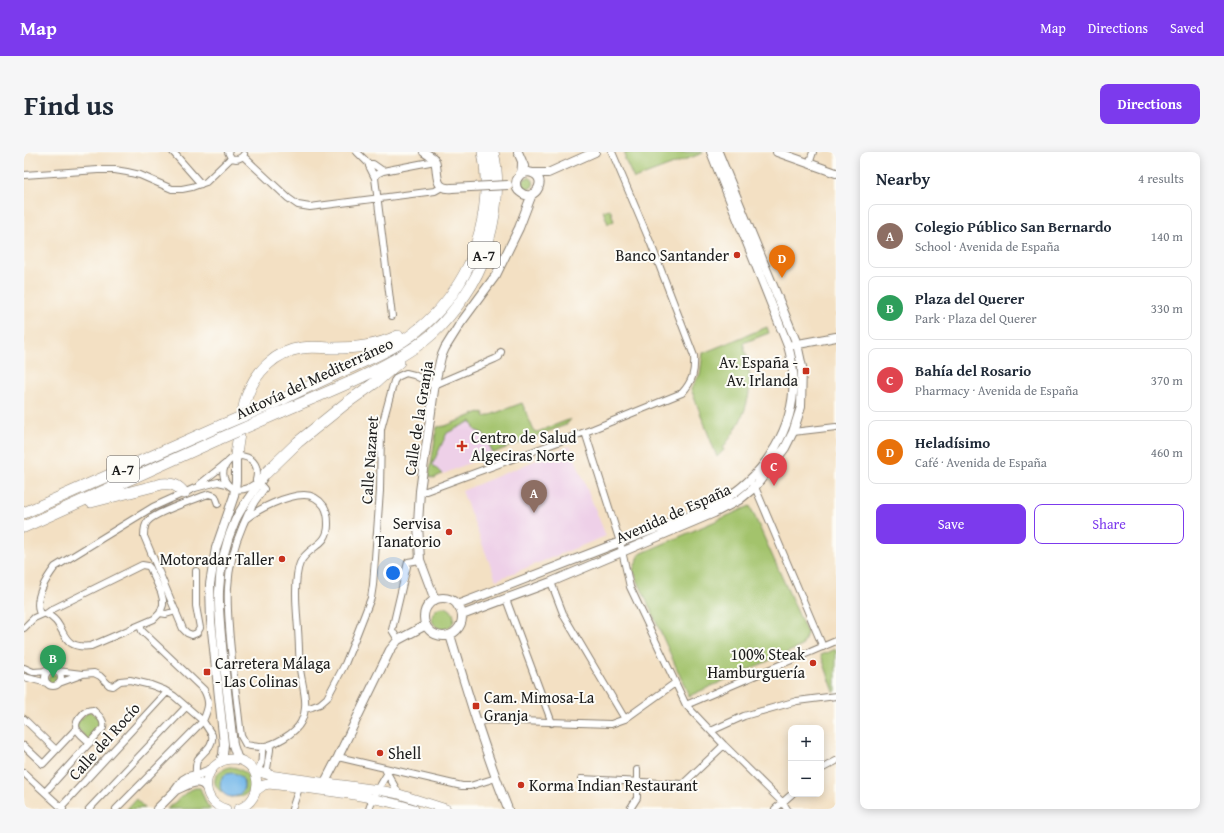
<!DOCTYPE html>
<html lang="en">
<head>
<meta charset="utf-8">
<style>
	:root { --surface:#fff; --page:#f6f6f7; --text:#1f2937; --muted:#747a83; --line:#e0e1e3; --accent:#7c3aed }
	body { margin:0; font-family:"Gentium Book Plus",serif; background:var(--page); color:var(--text) }
	.controls { position:absolute; right:12px; bottom:12px; display:grid; overflow:hidden; border-radius:8px; box-shadow:0 2px 10px #0003 }
	.controls button { width:36px; height:36px; display:grid; place-items:center; padding:0; border:0; border-bottom:1px solid var(--line); background:var(--surface); color:var(--text); font:20px sans-serif }
	.you { position:absolute; left:369px; top:421px; width:14px; height:14px; margin:-10px; border:3px solid #fff; border-radius:50%; background:#1a73e8; box-shadow:0 0 0 6px #1a73e833 }
	.badge { display:grid; place-items:center; width:26px; height:26px; border-radius:50%; background:var(--accent); color:#fff; font-size:13px; font-weight:700 }
	.pin { position:absolute; translate:-50% -33px; filter:drop-shadow(0 1px 2px #0008) }
	.pin::after { content:''; position:absolute; top:21px; width:14px; height:12px; background:inherit; clip-path:polygon(0 0,100% 0,50% 100%) }
	.list { margin:0; padding:0; list-style:none }
	h2 { display:flex; justify-content:space-between; align-items:center; height:52px; margin:0; padding:0 16px; font-size:17px }
	h2 small { font-size:13px; font-weight:400; color:var(--muted) }
	.list li { display:grid; grid-template-columns:26px 1fr auto; gap:12px; align-items:center; box-sizing:border-box; height:64px; margin:0 8px 8px; padding:0 8px; border:1px solid var(--line); border-radius:8px }
	.list b { display:block; font-size:15px; white-space:nowrap }
	.list p { margin:0; font-size:13px; white-space:nowrap; color:var(--muted) }
	.list em { font-size:13px; font-style:normal; color:var(--muted) }
	.actions { display:flex; gap:8px; padding:12px 16px }
	.actions a { flex:1; padding:9px 0; border:1px solid var(--accent); border-radius:8px; text-align:center; font-size:14px; color:var(--accent) }
	.actions .main { background:var(--accent); color:#fff }
	.map { position:relative; flex:none; width:812px; height:657px; overflow:hidden; border-radius:8px }
	header { display:flex; align-items:center; gap:24px; box-sizing:border-box; height:56px; padding:0 20px; background:var(--accent); color:#fff }
	header strong { font-size:19px }
	nav { display:flex; gap:22px; margin-inline-start:auto; font-size:14px }
	.intro { display:flex; align-items:center; justify-content:space-between; box-sizing:border-box; height:96px; padding:0 24px }
	h1 { margin:0; font-size:28px }
	.button { padding:10px 18px; border-radius:8px; background:var(--accent); color:#fff; font-size:14px; font-weight:700 }
	main { display:flex; gap:24px; padding:0 24px }
	aside { flex:1; background:var(--surface); border-radius:8px; box-shadow:0 2px 10px #0003 }
	.map>svg:first-child { display:block }
	.built { fill:#eed0e8 }
	.green { fill:#a3c36c; stroke:#607044; fill-rule:evenodd }
	.water { fill:#73b7e9; stroke:#486a82 }
	.lines { fill:none; stroke-linecap:round; stroke-linejoin:round }
	.street-casing { stroke:#887e70; stroke-width:8 }
	.secondary-casing { stroke:#887e70; stroke-width:10 }
	.primary-casing { stroke:#887e70; stroke-width:10 }
	.highway-casing { stroke:#887e70; stroke-width:12 }
	.street { stroke:#fff; stroke-width:6 }
	.secondary { stroke:#fff; stroke-width:8 }
	.primary { stroke:#fff; stroke-width:9 }
	.highway { stroke:#fff; stroke-width:11 }
	.secondary-bridge-casing { stroke:#887e70; stroke-width:10; stroke-linecap:butt }
	.highway-bridge-casing { stroke:#887e70; stroke-width:12; stroke-linecap:butt }
	.secondary-bridge { stroke:#fff; stroke-width:8 }
	.highway-bridge { stroke:#fff; stroke-width:11 }
	.poi-dot { fill:#c8321e; stroke:#fdfcf7; stroke-width:1.5 }
	.labels { text-anchor:middle; dominant-baseline:central; stroke-width:4; stroke-linejoin:round; paint-order:stroke }
	.shield { fill:#fdfcf7; stroke:#605f5e; stroke-width:1 }
	.shield-label { font-size:15px; font-weight:bold; fill:#1c1c1c }
	.poi-label { font-size:16px; fill:#1c1c1c; stroke:#fdfcf7; text-anchor:end }
	.street-label { font-size:16px; fill:#1c1c1c; stroke:#fdfcf7 }
</style>
</head>
<body>
<header>
<strong>Map</strong>
<nav><a>Map</a><a>Directions</a><a>Saved</a></nav>
</header>
<div class="intro"><h1>Find us</h1><a class="button">Directions</a></div>
<main>
<div class="map">
<svg width="812" height="657" viewBox="0 0 812 657">
	<rect width="100%" height="100%" fill="#fdfcf7"/>
	<filter id="ink" filterUnits="userSpaceOnUse"><feTurbulence type="fractalNoise" baseFrequency=".025" numOctaves="2"/><feDisplacementMap in="SourceGraphic" scale="8" xChannelSelector="R" yChannelSelector="G"/><feConvolveMatrix kernelMatrix="1 2 1 2 8 2 1 2 1" color-interpolation-filters="sRGB"/></filter>
	<filter id="wash" filterUnits="userSpaceOnUse"><feTurbulence type="fractalNoise" baseFrequency=".012" numOctaves="4" result="noise"/><feDisplacementMap in="SourceGraphic" scale="16" xChannelSelector="R" yChannelSelector="G"/><feGaussianBlur stdDeviation="0.9" result="paint"/><feColorMatrix in="noise" values="0 0 0 0 0 0 0 0 0 0 0 0 0 0 0 0 0 1.4 0 .05"/><feComposite in="paint" operator="in"/></filter>
	<g filter="url(#wash)">
		<rect width="100%" height="100%" fill="#f3e0c3"/>
		<path class="built" d="M445 264 451 278 460 282 469 301 410 326H407L405 324V322L413 275 421 274Z
			M546 294 582 384 472 428 438 339Z"/>
		<path class="green" d="M601 0H678L679 1 610 27 601 8Z
			M498.5 31a5.5 5.5 0 1 1 11 0a5.5 5.5 0 1 1-11 0Z
			M586 57 590 69 584 72 579 59Z
			M743 175 745 181 719 191C721 198 724 207 725 215 729 248 718 270 699 296L700 298 693 305 667 237 676 222 679 201Z
			M498 251 510 279 513 280 547 267 543 272 539 274 469 301 460 282 451 278 447 269 423 281 409 311V313L418 322 410 326 405 324 413 275 421 274 456 260V261L459 260 461 265Z
			M726 354 783 481 778 494 665 544 609 418 616 402Z
			M408 466a11 11 0 1 1 22 0a11 11 0 1 1-22 0Z
			M812 497V539L810 540 797 503Z
			M24 527a5 5 0 1 1 10 0a5 5 0 1 1-10 0Z
			M66 558 79 571 66 591 51 573Z
			M205 615C218 615 231 625 225 639 211 657 169 629 205 615ZM202 622 220 629V637L208 645C196 643 193 630 202 622Z
			M171 636H176L183 653 187 657H143L164 639Z
			M112 647 121 656 103 657Z"/>
		<path class="water" d="M196 633a12 12 0 1 1 24 0a12 12 0 1 1-24 0Z"/>
	</g>
	<g filter="url(#ink)">
		<g class="lines">
			<defs>
				<path id="street" d="M149 0 177 32
					M204 0 207 6C213 8 217 7 220 2
					M333 0 345 12H349L359 19
					M219 4 264 46 274 53 286 55 411 39 418 35
					M345 12V14L351 26
					M785 12 789 0
					M0 23 74 18H91L103 20 116 23 148 37H158L168 35 182 30 207 6
					M368 164 351 26 353 22 359 19 411 9
					M561 280 596 390 606 435 662 553 700 593 759 651 763 657
					M769 280 812 275
					M725 329 731 335 799 495
					M176 332 201 312
					M229 333C206 349 185 318 212 304 227 303 236 312 232 328
					M396 339H402L569 277 658 241C669 229 671 219 670 204L627 92 588 0
					M222 367C234 357 263 343 280 343 288 343 295 347 300 354 303 359 304 365 304 371 305 395 284 393 276 411 272 420 272 431 272 441 272 453 273 465 274 477 275 490 275 503 276 517 278 534 286 553 277 570 271 582 250 593 237 595 232 595 227 594 222 593L217 584C214 559 211 534 208 508 203 458 198 421 219 373 224 360 231 348 240 337L232 328
					M118 413 124 414 126 416 137 440 139 448V453L136 461 130 467 67 494C33 498 44 471 22 462L29 457Z
					M172 419V454L176 476 173 481 168 483 163 481 159 477 120 384C120 379 120 373 124 369 132 360 167 349 179 344L185 342 191 344 194 352
					M527 430 540 464 601 567
					M482 447 528 571
					M136 461 142 462 152 459
					M16 462C9 447 22 427 31 415L129 355 171 336 194 330 203 332
					M0 476 10 466 19 462
					M374 488 368 478 384 410 396 408
					M0 516 9 520 25 519
					M21 526a8 8 0 1 1 16 0a8 8 0 1 1-16 0Z
					M33 519 58 522 70 521 76 524 85 533 89 534 96 529 106 528 127 533 140 538 150 544 179 569 188 583C190 594 180 599 174 607 171 612 172 617 172 623
					M0 525 23 531
					M35 531 57 523
					M662 553 812 489
					M281 557 288 555 296 552 303 546 321 512 331 487 347 446 349 433 356 339 357 277 370 229 373 225 382 221 390 223 407 232 415 231 471 207 475 205 477 200
					M0 567 32 598
					M452 571 463 568 587 572 601 567 651 531
					M687 579 720 564 773 549 812 544
					M0 594 19 612 52 577
					M242 594 246 596V598L243 617 245 623
					M314 605 438 634H446L472 626
					M797 617 812 609
					M232 619C241 610 236 605 239 594
					M362 619 375 642
					M0 621 39 657
					M557 627 659 632 700 593
					M21 640 79 576C81 568 75 564 69 558 64 558 61 559 58 563 45 576 56 581 66 591
					M37 655 143 540
					M65 657 162 555
					M92 657 179 569C184 557 187 551 180 538L118 479 116 473
					M268 657 275 636
					M345 657 349 646 363 622
					M606 657 613 646V618
					M751 657 768 642"/>
				<path id="secondary" d="M400 0 409 6 411 9C415 21 409 38 428 36
					M494 0 500 14
					M753 0 812 21
					M510 21H524L571 0
					M496 22 504 20C527 23 511 53 496 40 493 38 492 35 492 31 492 27 494 26 496 23 498 19 498 14 498 10
					M769 193 812 185
					M400 465a19 19 0 1 1 38 0a19 19 0 1 1-38 0Z
					M411 448 396 408 394 372 396 339 411 231 417 205 421 196 436 172 472 123 495 76 508 42
					M433 453C486 433 539 412 591 392 617 382 642 373 668 363 675 360 683 357 690 353 741 327 777 271 768 212 767 206 766 200 764 194L687 0
					M438 463 527 430 690 361 715 348 731 335 761 296 769 280 777 255 778 215 773 192 694 0
					M426 483C444 542 461 600 484 657
					M216 608 213 605 209 593C206 566 203 539 200 512 194 460 189 419 211 369 219 351 232 338 242 321
					M196 610 199 603 200 592 187 469 186 432 192 396 210 344 212 329V304
					M301 630 314 605 366 498 374 488 402 473
					M152 638C162 634 176 624 183 637
					M133 657 151 639 159 628 164 625 176 622 188 617"/>
				<path id="primary" d="M229 618 245 623 355 638 375 642 422 657
					M233 638 240 633 245 632C294 638 343 642 390 657
					M202 657C173 650 178 608 208 607 238 607 242 648 214 657"/>
				<path id="highway" d="M257 248C279 237 301 227 323 217 348 206 374 195 395 177 416 160 433 138 445 113 449 106 450 98 453 90 462 62 465 29 459 0
					M257 260C305 239 358 220 401 188 421 173 448 137 457 114 460 106 462 98 464 90 472 61 476 29 469 0
					M212 304C213 293 215 282 217 271 219 262 220 252 223 244 231 220 252 199 278 196 288 194 299 196 309 196 334 196 352 194 374 184
					M242 321 274 290 321 252 352 230 375 210
					M67 350 138 332C148 331 154 333 160 341
					M0 361 198 273
					M0 375 195 287"/>
			</defs>
			<use href="#street" class="street-casing"/>
			<use href="#secondary" class="secondary-casing"/>
			<use href="#primary" class="primary-casing"/>
			<use href="#highway" class="highway-casing"/>
			<use href="#street" class="street"/>
			<use href="#secondary" class="secondary"/>
			<use href="#primary" class="primary"/>
			<use href="#highway" class="highway"/>
			<defs>
				<path id="secondary-bridge" d="M428 36 484 33"/>
				<path id="highway-bridge" d="M198 273 257 248
					M195 287 257 260"/>
			</defs>
			<use href="#secondary-bridge" class="secondary-bridge-casing"/>
			<use href="#highway-bridge" class="highway-bridge-casing"/>
			<use href="#secondary-bridge" class="secondary-bridge"/>
			<use href="#highway-bridge" class="highway-bridge"/>
		</g>
	</g>
	<g class="poi-dot">
		<circle cx="713" cy="103" r="4"/>
		<rect x="778" y="215" width="8" height="8" rx="2"/>
		<path d="M436 288h4v4h4v4h-4v4h-4v-4h-4v-4h4z"/>
		<circle cx="425" cy="380" r="4"/>
		<circle cx="258" cy="407" r="4"/>
		<circle cx="789" cy="511" r="4"/>
		<rect x="179" y="516" width="8" height="8" rx="2"/>
		<rect x="448" y="550" width="8" height="8" rx="2"/>
		<circle cx="356" cy="601" r="4"/>
		<circle cx="497" cy="633" r="4"/>
	</g>
	<g class="labels">
		<g class="shield">
			<rect x="444" y="90" width="32" height="26" rx="3"/>
			<rect x="83" y="304" width="32" height="26" rx="3"/>
		</g>
		<g class="shield-label">
			<text x="460" y="103">A-7</text>
			<text x="99" y="317">A-7</text>
		</g>
		<g class="poi-label">
			<text x="705" y="103">Banco Santander</text>
			<text x="774" y="210">Av. España -<tspan x="774" dy="18">Av. Irlanda</tspan></text>
			<text x="447" y="285" text-anchor="start">Centro de Salud<tspan x="447" dy="18">Algeciras Norte</tspan></text>
			<text x="417" y="371">Servisa<tspan x="417" dy="18">Tanatorio</tspan></text>
			<text x="250" y="407">Motoradar Taller</text>
			<text x="781" y="502">100% Steak<tspan x="781" dy="18">Hamburguería</tspan></text>
			<text x="191" y="511" text-anchor="start">Carretera Málaga<tspan x="191" dy="18">- Las Colinas</tspan></text>
			<text x="460" y="545" text-anchor="start">Cam. Mimosa-La<tspan x="460" dy="18">Granja</tspan></text>
			<text x="364" y="601" text-anchor="start">Shell</text>
			<text x="505" y="633" text-anchor="start">Korma Indian Restaurant</text>
		</g>
		<g class="street-label">
			<text transform="translate(290 226) rotate(-25)">Autovía del Mediterráneo</text>
			<text transform="translate(394 266) rotate(-81)">Calle de la Granja</text>
			<text transform="translate(345 308) rotate(-86)">Calle Nazaret</text>
			<text transform="translate(649 361) rotate(-24)">Avenida de España</text>
			<text transform="translate(80 589) rotate(-48)">Calle del Rocío</text>
		</g>
	</g>
</svg>
<div class="controls">
<button>+</button>
<button>−</button>
</div>
<div class="you"></div>
<div class="pin badge" style="left:510px;top:361px;background:#8d6e63">A</div>
<div class="pin badge" style="left:29px;top:526px;background:#2e9e5b">B</div>
<div class="pin badge" style="left:750px;top:334px;background:#e0444e">C</div>
<div class="pin badge" style="left:758px;top:126px;background:#e8710a">D</div>
</div>
<aside>
<h2>Nearby<small>4 results</small></h2>
<ul class="list">
<li><span class="badge" style="background:#8d6e63">A</span><div><b>Colegio Público San Bernardo</b><p>School · Avenida de España</p></div><em>140 m</em></li>
<li><span class="badge" style="background:#2e9e5b">B</span><div><b>Plaza del Querer</b><p>Park · Plaza del Querer</p></div><em>330 m</em></li>
<li><span class="badge" style="background:#e0444e">C</span><div><b>Bahía del Rosario</b><p>Pharmacy · Avenida de España</p></div><em>370 m</em></li>
<li><span class="badge" style="background:#e8710a">D</span><div><b>Heladísimo</b><p>Café · Avenida de España</p></div><em>460 m</em></li>
</ul>
<div class="actions"><a class="main">Save</a><a>Share</a></div>
</aside>
</main>
</body>
</html>
